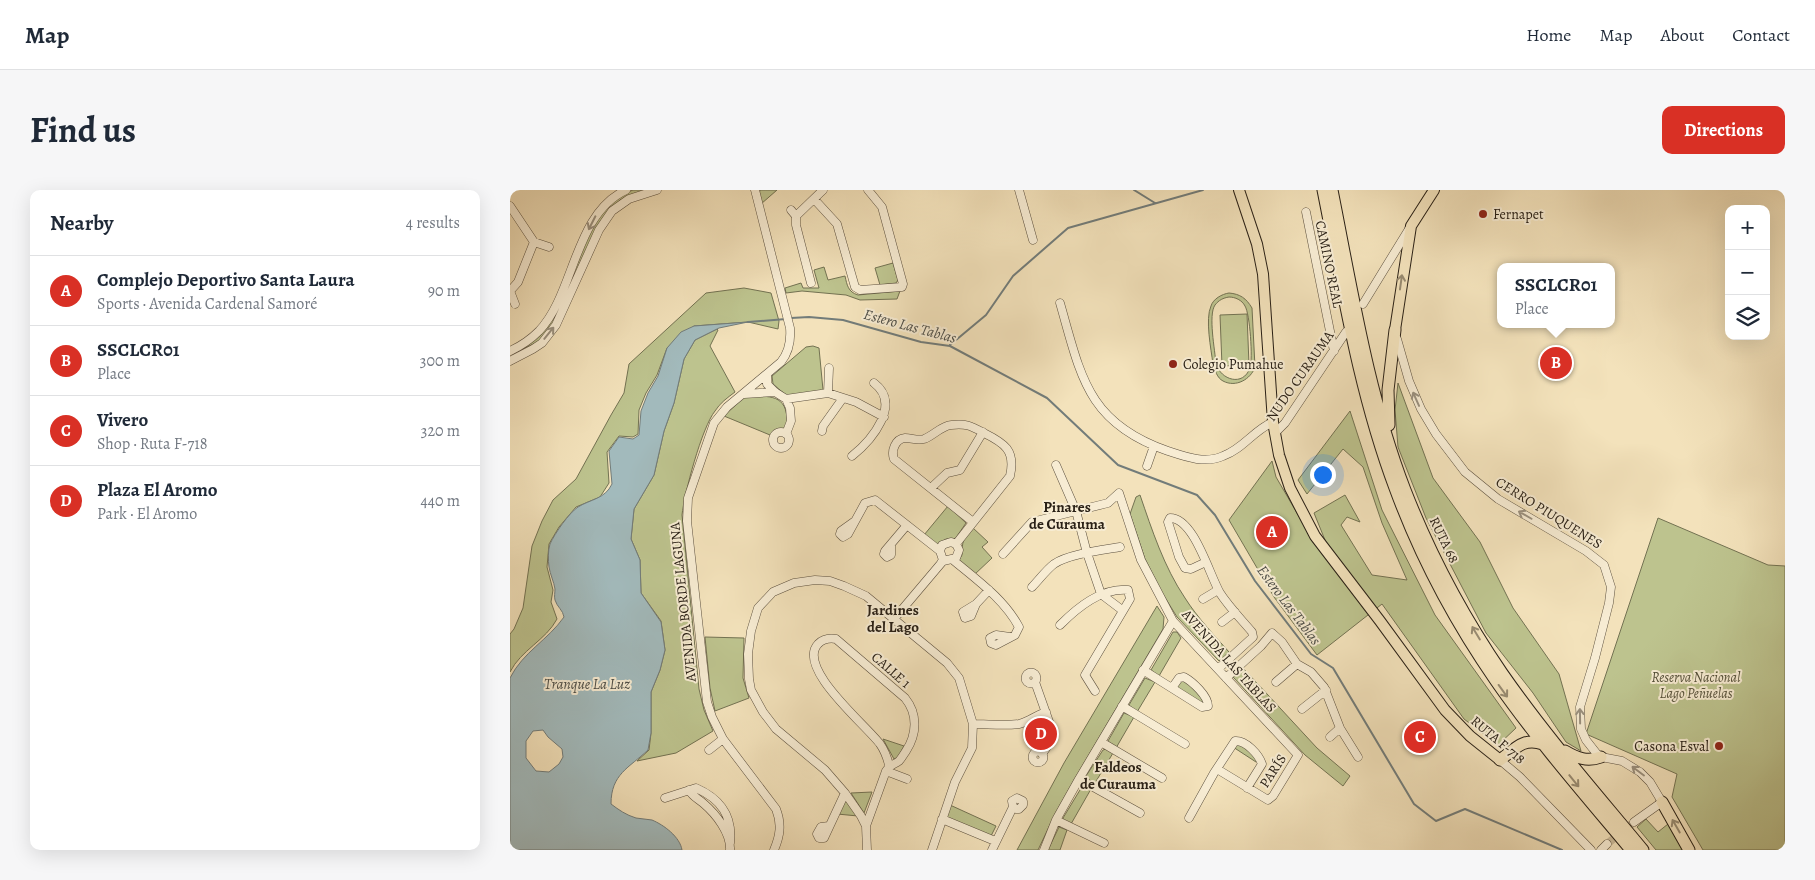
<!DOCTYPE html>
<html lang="en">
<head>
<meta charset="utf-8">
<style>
	:root { --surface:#fff; --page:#f6f6f7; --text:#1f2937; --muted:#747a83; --line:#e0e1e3; --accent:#d93025 }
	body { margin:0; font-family:Alegreya,serif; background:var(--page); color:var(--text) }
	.controls { position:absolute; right:15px; top:15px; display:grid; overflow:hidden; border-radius:10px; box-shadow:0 5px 20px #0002 }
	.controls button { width:45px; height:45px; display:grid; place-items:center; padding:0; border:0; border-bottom:1px solid var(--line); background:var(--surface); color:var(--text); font:25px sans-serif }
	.you { position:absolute; left:812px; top:284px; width:18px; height:18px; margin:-12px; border:4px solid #fff; border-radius:50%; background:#1a73e8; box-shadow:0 0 0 8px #1a73e833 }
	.badge { display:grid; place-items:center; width:32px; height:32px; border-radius:50%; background:var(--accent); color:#fff; font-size:16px; font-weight:700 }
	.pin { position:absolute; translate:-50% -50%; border:2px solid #fff; box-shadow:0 1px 5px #0006 }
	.popup { position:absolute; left:987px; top:73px; width:118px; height:65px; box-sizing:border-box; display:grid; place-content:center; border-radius:10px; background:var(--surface); filter:drop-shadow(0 1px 4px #0005); font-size:16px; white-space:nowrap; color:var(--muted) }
	.popup b { font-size:19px; color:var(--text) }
	.popup::after { content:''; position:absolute; left:50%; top:100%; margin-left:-10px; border:10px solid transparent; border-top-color:var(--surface) }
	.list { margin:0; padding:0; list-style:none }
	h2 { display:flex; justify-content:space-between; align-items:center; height:65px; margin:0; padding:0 20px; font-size:21px }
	h2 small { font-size:16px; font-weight:400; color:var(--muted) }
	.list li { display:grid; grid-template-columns:32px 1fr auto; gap:15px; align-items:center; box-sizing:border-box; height:70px; padding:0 20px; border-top:1px solid var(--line) }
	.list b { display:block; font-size:19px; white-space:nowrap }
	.list p { margin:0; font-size:16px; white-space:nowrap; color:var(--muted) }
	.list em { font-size:16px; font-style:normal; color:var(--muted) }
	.icon { flex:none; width:28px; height:28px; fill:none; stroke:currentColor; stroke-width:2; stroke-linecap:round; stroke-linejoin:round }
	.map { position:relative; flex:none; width:1275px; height:660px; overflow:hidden; border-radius:10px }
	header { display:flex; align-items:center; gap:30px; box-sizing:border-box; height:70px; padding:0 25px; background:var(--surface); border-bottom:1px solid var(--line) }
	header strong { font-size:24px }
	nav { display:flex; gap:28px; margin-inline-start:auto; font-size:18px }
	.intro { display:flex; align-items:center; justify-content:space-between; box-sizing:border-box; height:120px; padding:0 30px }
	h1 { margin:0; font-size:35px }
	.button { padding:12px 22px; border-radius:10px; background:var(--accent); color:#fff; font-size:18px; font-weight:700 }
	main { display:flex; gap:30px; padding:0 30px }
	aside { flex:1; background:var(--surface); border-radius:10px; box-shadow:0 5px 20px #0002 }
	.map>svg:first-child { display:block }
	.green { fill:#bdc38e; stroke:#737252; fill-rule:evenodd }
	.water { fill:#a2babc; stroke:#727c7a; fill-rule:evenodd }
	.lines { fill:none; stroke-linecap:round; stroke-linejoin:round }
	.stream { stroke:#727c7a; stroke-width:2 }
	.minor-tunnel { stroke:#cbbb9a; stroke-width:8; stroke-dasharray:8 4; stroke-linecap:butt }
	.minor-casing { stroke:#5c503f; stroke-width:9 }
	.major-casing { stroke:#292016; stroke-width:12 }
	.highway-casing { stroke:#292016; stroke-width:13 }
	.minor { stroke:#f7ecd3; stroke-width:8 }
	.major { stroke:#f3e2bb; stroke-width:10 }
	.highway { stroke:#f3e2bb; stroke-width:11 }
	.oneway { stroke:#9a907e }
	.oneway2 { stroke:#988b71 }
	.poi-dot { fill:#8f2418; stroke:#f7ecd3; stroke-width:2 }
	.labels { text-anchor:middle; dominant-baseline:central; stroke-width:4; stroke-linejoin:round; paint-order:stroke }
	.poi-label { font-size:14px; fill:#292016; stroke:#f7ecd3; text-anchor:start }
	.street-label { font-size:14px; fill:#292016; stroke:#f7ecd3 }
	.park-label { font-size:14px; font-style:italic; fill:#55513a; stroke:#f7ecd3 }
	.water-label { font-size:15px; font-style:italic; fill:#4d4e48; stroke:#f7ecd3 }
	.neighbourhood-label { font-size:15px; font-weight:bold; fill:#292016; stroke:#f7ecd3 }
</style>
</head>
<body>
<header>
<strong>Map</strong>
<nav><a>Home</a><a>Map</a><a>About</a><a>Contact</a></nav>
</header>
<div class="intro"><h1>Find us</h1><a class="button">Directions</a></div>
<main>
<aside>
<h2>Nearby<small>4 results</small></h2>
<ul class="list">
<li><span class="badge">A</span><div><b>Complejo Deportivo Santa Laura</b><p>Sports · Avenida Cardenal Samoré</p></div><em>90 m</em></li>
<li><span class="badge">B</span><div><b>SSCLCR01</b><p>Place</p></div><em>300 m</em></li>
<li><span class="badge">C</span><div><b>Vivero</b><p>Shop · Ruta F-718</p></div><em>320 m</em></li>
<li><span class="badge">D</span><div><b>Plaza El Aromo</b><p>Park · El Aromo</p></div><em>440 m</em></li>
</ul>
</aside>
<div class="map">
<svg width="1275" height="660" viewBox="0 0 1275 660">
	<rect width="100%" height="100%" fill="#f3e2bb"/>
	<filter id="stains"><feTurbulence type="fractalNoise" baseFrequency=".004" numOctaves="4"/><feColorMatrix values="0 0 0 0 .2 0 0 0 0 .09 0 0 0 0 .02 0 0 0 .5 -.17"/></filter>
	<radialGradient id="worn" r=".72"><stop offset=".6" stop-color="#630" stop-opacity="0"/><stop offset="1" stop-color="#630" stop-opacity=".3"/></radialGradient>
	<path class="green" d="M123 0H137L110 10 94 26 47 130 28 152 4 163 25 149 90 24 113 4Z
		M250 0H267L251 14 249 5Z
		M383 73 388 90 386 93 370 95 365 78Z
		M314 77 318 90 335 86C337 95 338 102 348 105L390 101 387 109 350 110 336 105 292 101 276 103 275 98 291 93 293 98H309L304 80Z
		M234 98 261 103 269 131 268 139 238 132 184 136 157 158 147 185 136 203 129 220 128 244 123 247 109 246 97 262 99 293 90 307 66 317 49 337 39 354 37 377 43 400 41 412 47 429C36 450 11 460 0 482V444L4 439 13 418 22 356 32 331 43 310 66 289 101 225 114 203 119 174 196 103Z
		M719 103C730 104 736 108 742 118L745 177C741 189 726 198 713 191 707 188 705 180 703 174 701 159 695 129 701 116 703 109 712 104 719 103ZM719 107C725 107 732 110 735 116 740 124 743 169 740 178 733 197 711 190 706 174 705 160 698 125 705 115 709 110 713 108 719 107Z
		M737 124 739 175 712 176 710 125Z
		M207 139 208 140 200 156 225 202C217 208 210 213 205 221 192 237 174 304 172 325L189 499 194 520 203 541 166 563 127 571 139 560 141 543V502L150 480 155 460 151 431 131 403 130 370 121 349 124 319 144 285 154 241 164 213 174 169 185 150Z
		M303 156 309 158 313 200 277 206 263 194 262 186 296 157Z
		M888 193 923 288 970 352 1003 418 1049 484 1071 561 1056 552 1023 503 976 443 916 328 888 257 885 220Z
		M235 206C255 207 275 202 277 228 278 232 277 236 274 239 270 242 264 241 260 245L214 226Z
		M840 221 872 320 925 425 1006 538 988 555 954 529 872 414 807 465 764 407 719 330 762 271 766 287 805 354 815 350 804 323 835 305 850 332 837 327 831 335 862 385 897 390 872 333 853 277 833 259 797 304 788 290Z
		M630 305C642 340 654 377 675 408 687 427 704 445 719 462L709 471 667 427 651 401 635 369 620 324 626 307Z
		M438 316 456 333 445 349H436L426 355 414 345Z
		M1148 328 1258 375 1275 376V660H1193L1162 607 1167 584 1076 544Z
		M463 338 478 352 472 357 482 368 464 385 448 372 452 365C452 351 453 349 463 338Z
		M647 416 654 427 653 439 564 590 546 622 528 660H507L554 573Z
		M663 442H667L671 448 649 486 641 480Z
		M195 447 234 448 233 488 239 508 205 521 200 498Z
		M733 478 807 558 840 586 833 596 795 565 724 488 723 487Z
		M635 488 645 492 627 522 619 515Z
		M671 490 677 492 695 511 694 515 666 498Z
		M614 523 624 527 606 558 598 553V551Z
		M527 531 537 532C540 540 540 546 536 553L515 539Z
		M373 549 394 556 388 567 384 569Z
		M726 553H731L748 570 746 572 723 557Z
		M596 559 603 563 585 593 577 589 576 586 593 560Z
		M573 595 581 599 561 634 553 630V628Z
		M362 602 354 623 341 603Z
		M335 607 348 626 327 624Z
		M440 615 486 636 481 646 435 627Z
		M1136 629 1148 642 1158 634 1174 660H1146L1127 637Z
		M549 637 557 640 550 660H538Z"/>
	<path class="water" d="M238 132 209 138 185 150 174 169 164 213 154 241 144 285 124 319 121 349 130 370 131 403 151 432 155 460 150 480 141 502V543L138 560C119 578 101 584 101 614 109 620 116 625 126 628 131 629 137 629 142 630 154 635 170 647 172 660H0V488C13 462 38 450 54 427 53 420 47 417 45 410 44 406 45 403 45 399 44 392 40 384 39 377 38 370 38 360 40 354 45 343 59 323 68 317 81 309 95 309 102 294L99 261 109 247 123 249 129 245 131 221 138 203 148 186 157 158 171 142 184 136ZM33 540 38 547 52 559 53 567 49 574 39 582 26 581 16 568V551L23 541Z"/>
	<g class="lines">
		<path class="stream" d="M624 0 645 13
			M281 128 299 127 333 130 411 152 440 156 537 208 608 275 687 305 705 325 745 391 801 464 823 478 904 614 926 631 955 619 1052 660
			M238 132 276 129
			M440 155 476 125 503 86 558 38 693 0"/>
		<path class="minor-tunnel" d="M1097 654 1124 632"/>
		<defs>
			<path id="minor" d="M245 0 280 138C281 150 279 162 271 172L217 217 204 233 178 308 177 331 197 512 202 527 213 549 266 619C272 634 270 646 264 660
				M509 0 523 50
				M304 9 327 34 345 97 350 100 392 97 393 94 372 17 358 0
				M0 16 24 52 8 92 0 101
				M281 20 286 26V35L301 93
				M796 22 824 161
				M286 26 313 0
				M24 52 39 57
				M0 101 5 114
				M550 113C571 186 577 233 658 261 676 267 695 274 713 266 733 259 744 240 763 232
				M853 114 899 39
				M887 149 899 191 911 219 926 244 955 282 988 309 1076 361 1094 375 1101 397 1099 413 1085 468 1070 517 1071 539 1076 550 1087 564 1091 567 1112 571 1130 582 1140 592 1152 612 1124 632
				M0 161C11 156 20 150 29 141 65 103 64 24 116 0
				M0 171 23 159 32 153 46 135 89 40 102 21 119 9 147 0
				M257 185V194L265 202 276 209 280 218 281 231 276 244
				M318 203 319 178
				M234 204 265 202
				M276 209 318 203 346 212 374 227
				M312 241 313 236 333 208
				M263 250a8 8 0 1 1 16 0a8 8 0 1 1-16 0Z
				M765 243 775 233 836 142
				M342 266C362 250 392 214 364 193
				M546 275 566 321 577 363 591 404 612 420
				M637 276 644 256
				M421 298 437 283 450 280 473 242
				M345 331 331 341 330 344 333 347 338 344 355 313 365 310 430 361
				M446 354 500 286C506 260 494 253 474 243 461 236 456 233 441 235 431 236 423 246 414 249 407 251 402 248 395 248 385 249 381 261 384 269L463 332
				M381 355V365L377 367 374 364 375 361 397 335
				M493 364 522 332 598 313 609 303 631 370 663 431 788 565 763 606 758 610 707 579
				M443 370C467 390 494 409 509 437L505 445 486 455 481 453 480 448 486 445 500 447
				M696 372 681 379 675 378 669 367 658 332 660 328C684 328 699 384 710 403 719 417 731 429 742 442L743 447 708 479
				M522 397C529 390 536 380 544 374 559 364 593 360 610 357
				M693 409 708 400
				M466 414 461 426 455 428 453 422 466 414 479 400
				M384 429 433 371 446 368 449 360 446 354 441 352 432 355 430 361 433 370 431 373
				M712 432 725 422
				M550 435C568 417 591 398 618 400L620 409 575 485 585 501
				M633 480 692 517 698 516C698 506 683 492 674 487L669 488 662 498
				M515.5 488a5.5 5.5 0 1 1 11 0a5.5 5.5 0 1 1-11 0Z
				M716 488 751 456 762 443 772 452 787 474 801 482 814 497 830 538 848 567
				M525 492 542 540V550L532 564
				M766 492 787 474
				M612 516 675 554
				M792 519 816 500
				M463 534C478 534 495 536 509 534 519 532 526 525 536 522
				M820 547 830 538
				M591 552 652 588
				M199 560 213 549
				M522.5 567a5.5 5.5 0 1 1 11 0a5.5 5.5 0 1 1-11 0Z
				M990 570 1010 587 1081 660
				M376 581 397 589
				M569 589 630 623
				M179 600C183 607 187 608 193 613 206 624 221 643 220 660
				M155 608 186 598C211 609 223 626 220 653
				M679 628 704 583 725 551C736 550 749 565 752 574L737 598
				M432 629 485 651
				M546 630 594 653
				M319 636 311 637 307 644 309 648H314L335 603
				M356 636 376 581C380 574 384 575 389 571 391 569 394 564 396 561 407 544 408 524 395 508L326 449C320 448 313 449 308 454 286 478 356 535 370 554 375 561 377 567 379 575
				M357 660 356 636 351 626 335 603 315 580 266 539 253 522 241 500 239 489 238 464 241 441 248 418 263 402 284 393 305 390 320 391 334 396 356 406 437 473 449 488 463 534 462 558 445 592 422 660
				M482 660 503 617 502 611 507 608 513 611V615L509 619H506L503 617
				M534 660 546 630 569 589 663 431
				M1091 660 1097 654"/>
			<path id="major" d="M729 0 747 54 753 84 763 232 769 265 780 298 805 346 870 431 935 520 960 546 990 570
				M885 140 901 36 924 0"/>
			<path id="highway" d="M813 0C833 100 849 202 885 298 910 366 945 432 986 491 1027 550 1075 605 1121 660
				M822 0C842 100 858 204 895 300 920 364 953 426 992 483 1035 545 1085 602 1133 660
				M879 235 878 200 885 140
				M1055 561C1067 568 1077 572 1091 567
				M990 570C1005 559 1013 547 1033 554
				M1152 612 1179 660"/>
		</defs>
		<use href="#minor" class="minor-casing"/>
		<use href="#major" class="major-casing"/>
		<use href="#highway" class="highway-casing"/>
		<use href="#minor" class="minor"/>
		<use href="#major" class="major"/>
		<use href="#highway" class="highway"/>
	</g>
	<defs><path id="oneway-shaft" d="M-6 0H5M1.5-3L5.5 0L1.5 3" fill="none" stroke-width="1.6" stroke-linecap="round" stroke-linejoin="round" transform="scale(1.25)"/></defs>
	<g class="oneway">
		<use href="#oneway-shaft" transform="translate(82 33) rotate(117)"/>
		<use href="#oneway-shaft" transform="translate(39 143) rotate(-51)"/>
		<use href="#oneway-shaft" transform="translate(906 209) rotate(-114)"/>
		<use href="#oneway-shaft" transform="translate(1015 325) rotate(-150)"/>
		<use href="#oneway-shaft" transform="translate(1070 526) rotate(-91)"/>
		<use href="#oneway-shaft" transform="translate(1128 581) rotate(-143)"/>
	</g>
	<g class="oneway2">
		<use href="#oneway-shaft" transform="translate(891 92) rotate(-82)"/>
		<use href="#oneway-shaft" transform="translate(966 443) rotate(-121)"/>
		<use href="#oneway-shaft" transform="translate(993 501) rotate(54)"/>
		<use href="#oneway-shaft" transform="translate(1064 591) rotate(51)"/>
		<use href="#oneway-shaft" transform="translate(1166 636) rotate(-120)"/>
	</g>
	<g class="poi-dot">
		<circle cx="973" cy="24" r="5"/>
		<circle cx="663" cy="174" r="5"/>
		<circle cx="1209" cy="556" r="5"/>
	</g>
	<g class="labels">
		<g class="poi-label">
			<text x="983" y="24">Fernapet</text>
			<text x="673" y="174">Colegio Pumahue</text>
			<text x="1199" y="556" text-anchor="end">Casona Esval</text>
		</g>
		<g class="street-label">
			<text transform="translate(819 74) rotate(78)">CAMINO REAL</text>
			<text transform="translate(790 186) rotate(-55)">NUDO CURAUMA</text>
			<text transform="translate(1039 323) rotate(32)">CERRO PIUQUENES</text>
			<text transform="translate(934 350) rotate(64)">RUTA 68</text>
			<text transform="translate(173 412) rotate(-96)">AVENIDA BORDE LAGUNA</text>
			<text transform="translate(719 471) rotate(48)">AVENIDA LAS TABLAS</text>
			<text transform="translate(381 480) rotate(41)">CALLE 1</text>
			<text transform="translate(988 550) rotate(40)">RUTA F-718</text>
			<text transform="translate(763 581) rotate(-57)">PARÍS</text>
		</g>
		<g class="park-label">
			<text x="1186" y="487">Reserva Nacional<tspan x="1186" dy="16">Lago Peñuelas</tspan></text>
		</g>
		<g class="water-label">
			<text transform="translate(400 136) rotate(15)">Estero Las Tablas</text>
			<text transform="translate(779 415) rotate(53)">Estero Las Tablas</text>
			<text x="77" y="494">Tranque La Luz</text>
		</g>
		<g class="neighbourhood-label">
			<text x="557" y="317">Pinares<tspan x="557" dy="17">de Curauma</tspan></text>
			<text x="383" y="420">Jardines<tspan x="383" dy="17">del Lago</tspan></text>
			<text x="608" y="577">Faldeos<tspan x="608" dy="17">de Curauma</tspan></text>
		</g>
	</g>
	<rect width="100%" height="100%" filter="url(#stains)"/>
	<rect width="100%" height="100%" fill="url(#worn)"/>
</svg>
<div class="controls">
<button>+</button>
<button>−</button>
<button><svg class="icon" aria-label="layers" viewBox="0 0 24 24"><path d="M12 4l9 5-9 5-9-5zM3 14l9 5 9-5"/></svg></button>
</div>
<div class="you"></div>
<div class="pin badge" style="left:762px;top:342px">A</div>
<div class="pin badge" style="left:1046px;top:173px">B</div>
<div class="popup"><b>SSCLCR01</b>Place</div>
<div class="pin badge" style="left:910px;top:547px">C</div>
<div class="pin badge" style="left:531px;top:544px">D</div>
</div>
</main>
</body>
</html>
